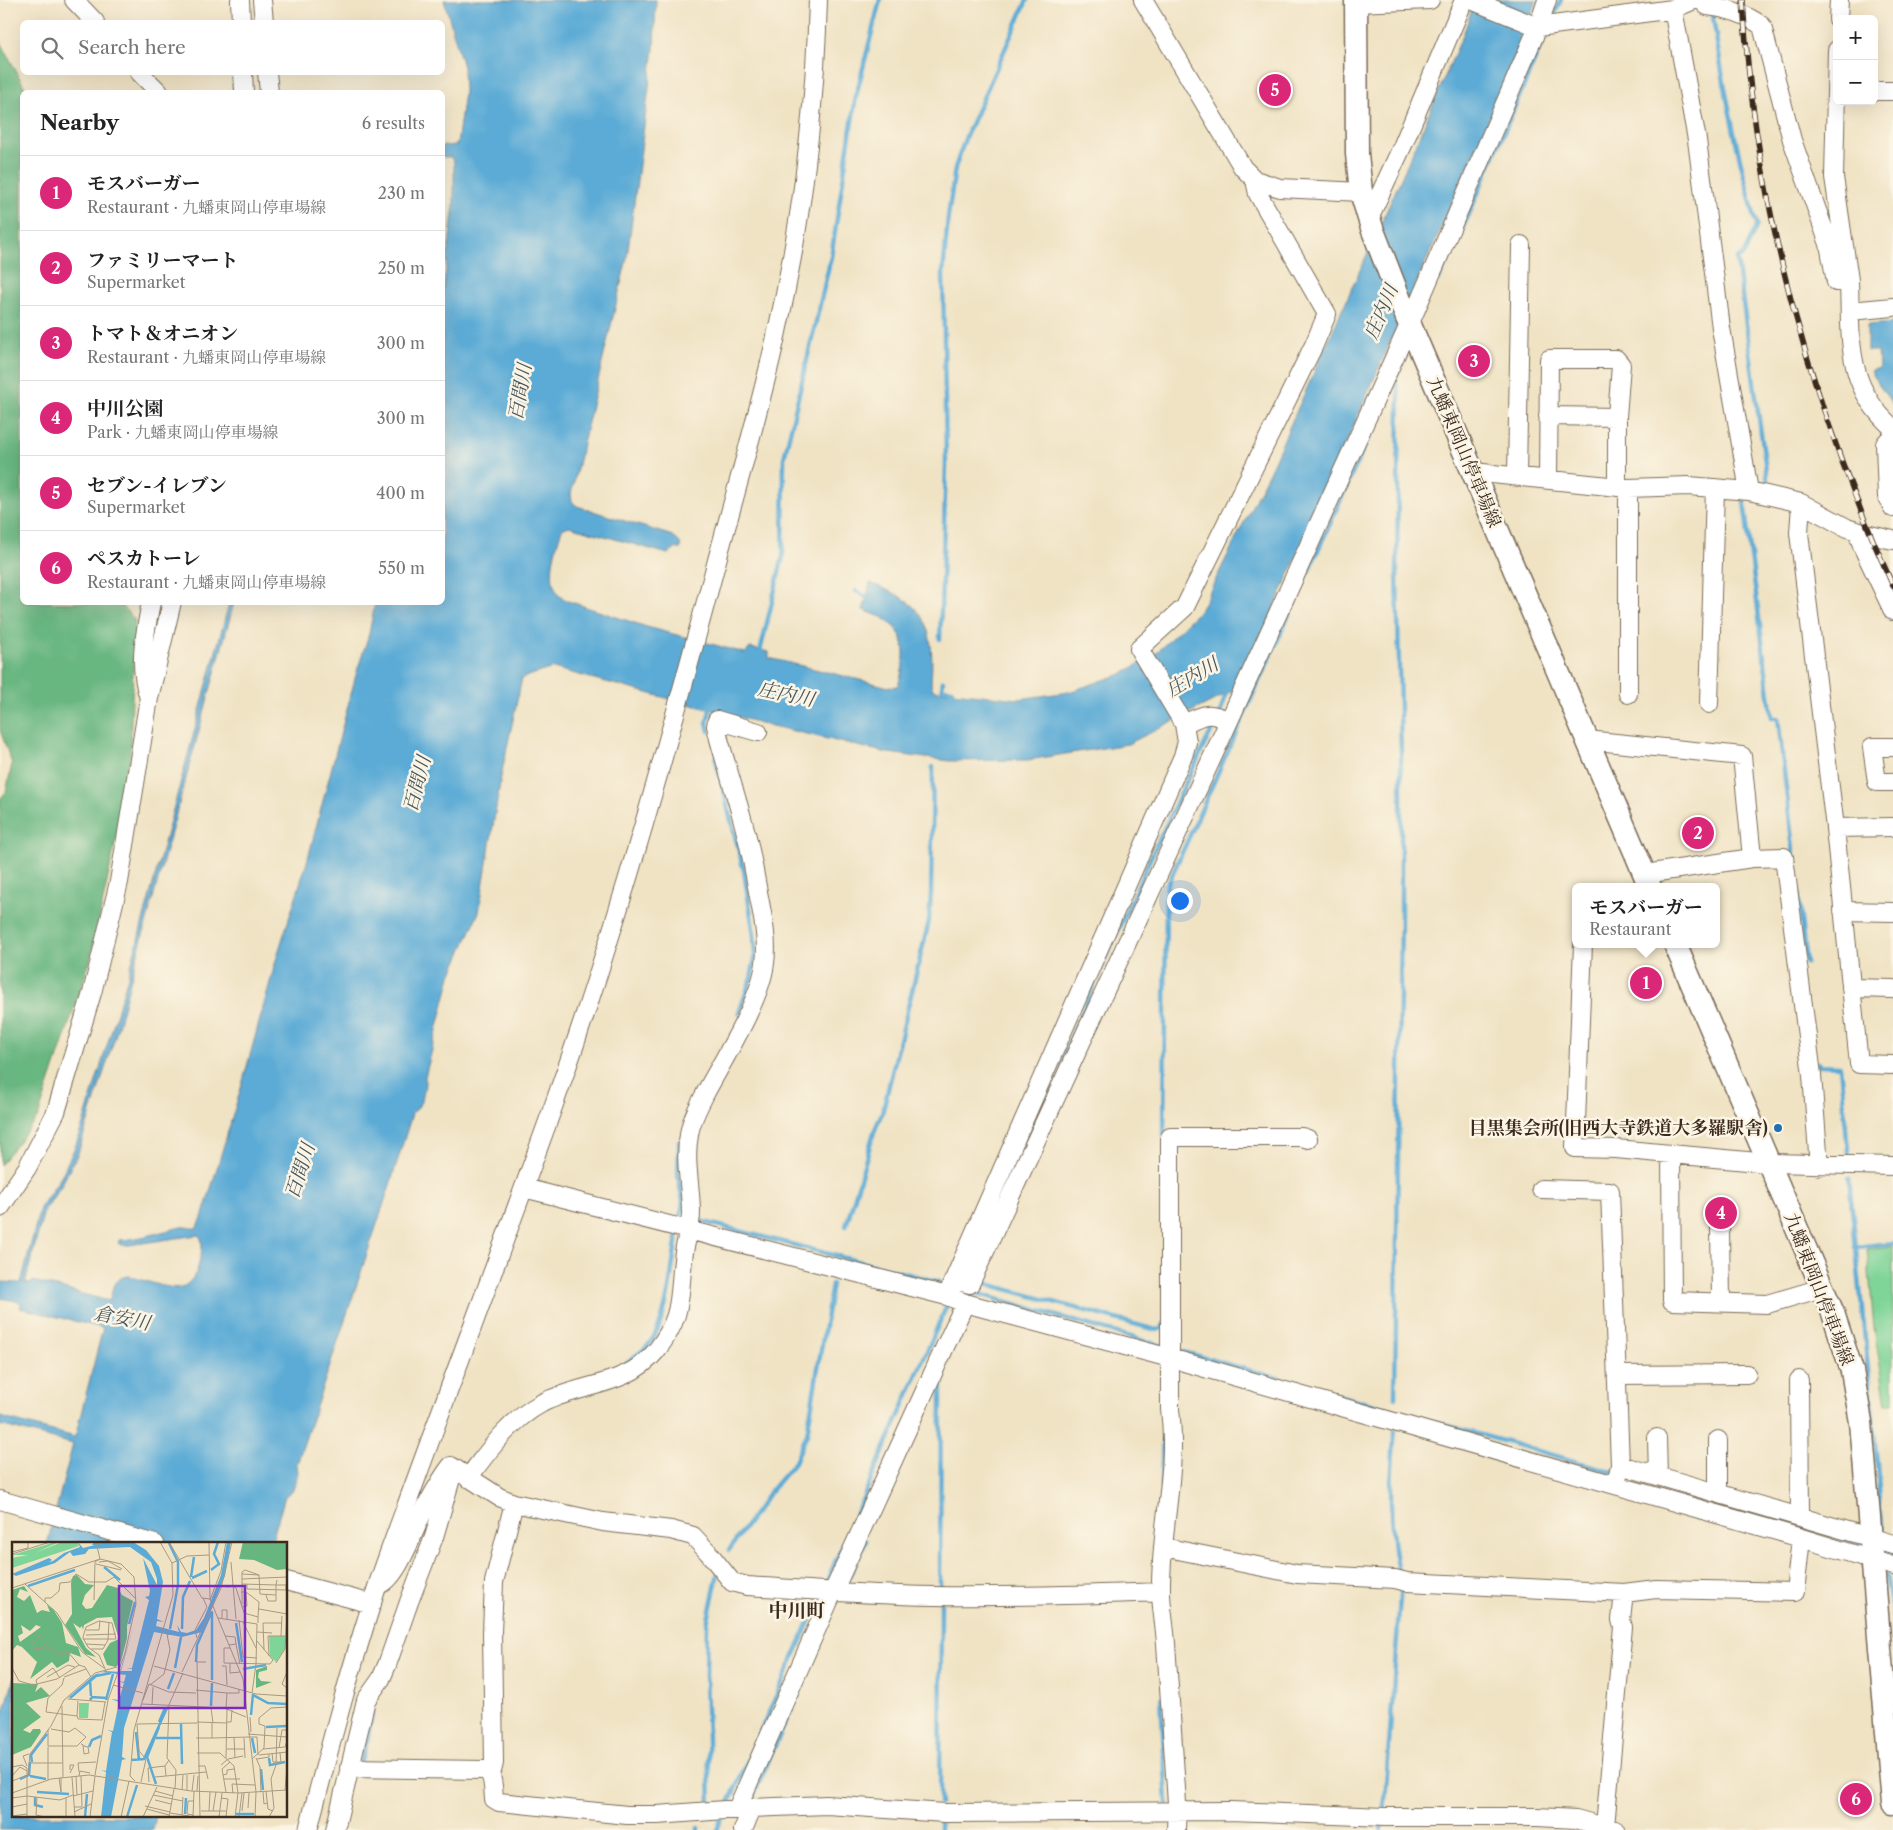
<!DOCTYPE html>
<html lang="en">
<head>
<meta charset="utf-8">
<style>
	:root { --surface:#fff; --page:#f6f6f6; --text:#222; --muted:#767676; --line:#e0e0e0; --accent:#db2777 }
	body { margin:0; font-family:"Libre Caslon Text","Noto Serif JP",serif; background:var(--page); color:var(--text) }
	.controls { position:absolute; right:15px; top:15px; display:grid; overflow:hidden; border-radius:8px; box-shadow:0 5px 20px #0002 }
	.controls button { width:45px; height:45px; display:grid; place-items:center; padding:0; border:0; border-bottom:1px solid var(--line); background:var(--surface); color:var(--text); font:25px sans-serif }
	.you { position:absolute; left:1179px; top:900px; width:18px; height:18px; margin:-12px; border:4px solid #fff; border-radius:50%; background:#1a73e8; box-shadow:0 0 0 8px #1a73e833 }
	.badge { display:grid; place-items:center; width:32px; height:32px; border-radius:50%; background:var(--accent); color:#fff; font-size:16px; font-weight:700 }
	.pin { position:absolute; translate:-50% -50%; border:2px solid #fff; box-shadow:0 1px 5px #0006 }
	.popup { position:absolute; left:1572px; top:883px; width:148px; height:65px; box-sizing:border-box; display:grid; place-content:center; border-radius:8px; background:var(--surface); filter:drop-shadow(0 1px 4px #0005); font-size:16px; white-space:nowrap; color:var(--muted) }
	.popup b { font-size:19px; color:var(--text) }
	.popup::after { content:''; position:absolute; left:50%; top:100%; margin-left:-10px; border:10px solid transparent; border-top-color:var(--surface) }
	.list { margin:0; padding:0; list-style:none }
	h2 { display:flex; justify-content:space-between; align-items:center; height:65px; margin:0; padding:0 20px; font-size:21px }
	h2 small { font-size:16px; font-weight:400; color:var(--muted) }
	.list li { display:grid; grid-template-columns:32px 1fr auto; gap:15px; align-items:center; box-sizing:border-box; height:75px; padding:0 20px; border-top:1px solid var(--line) }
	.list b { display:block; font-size:19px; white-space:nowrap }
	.list p { margin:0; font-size:16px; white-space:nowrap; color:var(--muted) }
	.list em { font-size:16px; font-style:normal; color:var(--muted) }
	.icon { flex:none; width:28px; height:28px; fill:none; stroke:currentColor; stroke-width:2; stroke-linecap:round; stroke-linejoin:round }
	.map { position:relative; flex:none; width:1893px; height:1830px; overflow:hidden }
	.search { position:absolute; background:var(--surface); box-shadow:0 5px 20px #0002; left:20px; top:20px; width:425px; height:55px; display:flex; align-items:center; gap:12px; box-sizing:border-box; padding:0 18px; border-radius:8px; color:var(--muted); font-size:19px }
	.panel { position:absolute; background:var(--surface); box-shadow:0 5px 20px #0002; left:20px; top:90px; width:425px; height:515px; border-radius:8px }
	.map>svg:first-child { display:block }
	.green { fill:#7fd498; stroke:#5d7f5b }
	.forest { fill:#67b680; stroke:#51704f }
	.water { fill:#5cabd6; stroke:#4c6a7a }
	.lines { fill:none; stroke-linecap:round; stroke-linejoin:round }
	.stream { stroke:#5cabd6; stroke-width:4.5 }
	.minor-casing { stroke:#7a6b58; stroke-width:20 }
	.major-casing { stroke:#7a6b58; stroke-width:25 }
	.minor { stroke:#fff; stroke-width:18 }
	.major { stroke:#fff; stroke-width:22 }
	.rail-casing { stroke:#3b2a1e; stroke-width:5.5 }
	.rail { stroke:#fcf5e5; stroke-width:4; stroke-dasharray:11; stroke-linecap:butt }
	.poi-dot { fill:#1f6fb2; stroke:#fcf5e5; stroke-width:2 }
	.labels { text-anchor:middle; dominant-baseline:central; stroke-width:5; stroke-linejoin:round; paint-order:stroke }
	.street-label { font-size:18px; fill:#3b2a1e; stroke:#fcf5e5 }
	.poi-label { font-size:18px; font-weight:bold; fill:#3b2a1e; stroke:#fcf5e5; text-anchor:end }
	.water-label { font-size:19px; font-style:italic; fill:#47575e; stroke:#fcf5e5 }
	.neighbourhood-label { font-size:19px; font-weight:bold; fill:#3b2a1e; stroke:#fcf5e5 }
	.inset-river { fill:none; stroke:#5cabd6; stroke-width:2.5 }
	.inset-road { fill:none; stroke:#a89982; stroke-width:1 }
	.view { fill:#7b2cbf; fill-opacity:0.15; stroke:#7b2cbf; stroke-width:2.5 }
	.inset-edge { fill:none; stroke:#3b2a1e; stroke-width:2.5 }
</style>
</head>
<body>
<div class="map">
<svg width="1893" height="1830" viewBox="0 0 1893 1830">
	<rect width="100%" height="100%" fill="#fcf5e5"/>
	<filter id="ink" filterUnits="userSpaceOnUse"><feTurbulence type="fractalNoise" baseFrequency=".02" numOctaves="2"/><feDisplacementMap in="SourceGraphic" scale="10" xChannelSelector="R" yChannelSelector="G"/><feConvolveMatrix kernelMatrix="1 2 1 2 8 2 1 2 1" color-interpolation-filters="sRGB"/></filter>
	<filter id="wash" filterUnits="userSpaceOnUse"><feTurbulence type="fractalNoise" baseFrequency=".0096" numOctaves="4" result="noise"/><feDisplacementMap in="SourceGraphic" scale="20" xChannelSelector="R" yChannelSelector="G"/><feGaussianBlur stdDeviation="1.12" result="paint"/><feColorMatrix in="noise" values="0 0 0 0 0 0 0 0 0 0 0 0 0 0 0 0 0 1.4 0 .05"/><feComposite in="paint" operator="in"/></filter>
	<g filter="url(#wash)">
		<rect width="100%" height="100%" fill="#f0e3c4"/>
		<path class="green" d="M1717 1199 1724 1200V1227L1717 1228Z
			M1893 1246V1403H1886L1874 1328 1867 1249Z"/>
		<path class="forest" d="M0 40 27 92H22V602L119 603 135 620 129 780 90 961 38 1117 0 1165V799L6 792 12 764 0 730Z"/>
		<path class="water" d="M444 0H656L654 49 627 258 571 494 572 501 577 506 673 536 680 543 681 548H677L668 554 569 526 562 529C555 550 543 586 565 600L647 627 745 653 750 648 769 652V658L889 687 898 686C905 662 911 636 885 619 878 615 870 613 863 610L870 583C927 603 935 627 931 684L933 690 1019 699 1069 692 1124 673 1156 653 1201 609 1271 468 1400 181 1464 32 1475 0H1537L1520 50 1387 349 1240 687 1128 744 1028 760 950 761 888 753 772 726 553 668 522 678 502 771 479 912 451 976 425 1077C425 1091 423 1104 412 1114L391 1182 297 1464 298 1473 293 1490 285 1496 271 1544H47L73 1444 0 1425V1417L75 1437 103 1328 20 1308 21 1302 0 1298V1282L21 1283 40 1208 61 1177 75 1147 83 1124 127 980 229 603H234L115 1037 78 1153 61 1186 44 1211 25 1283 31 1284 33 1281 109 1301C114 1288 114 1277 129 1276 141 1279 172 1291 182 1287 191 1284 198 1271 199 1263 201 1254 204 1244 200 1236L197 1235 129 1245H121L118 1243 119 1240C141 1239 160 1232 181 1227 187 1226 191 1229 197 1228L202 1218 241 1088 278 953 307 862 357 671 369 634 375 603 442 602V300L454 205V163L451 157H443L442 146 457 145 464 92 463 67Z
			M1893 323V405L1881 388 1871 371 1879 368 1878 351H1867V325Z
			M14 1677V1816H156L153 1830H0V1730L2 1722 0 1721V1712L3 1713 6 1706Z"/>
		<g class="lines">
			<path class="stream" d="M1712 11C1723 84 1737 155 1757 225L1744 254 1737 259 1768 484 1763 483
				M1552 19 1561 0
				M235 76V92
				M1439 278 1469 214 1547 31
				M1395 379 1399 396 1397 574 1401 754V914L1395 1397
				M1744 502 1772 718H1778L1806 963
				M856 591 870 599
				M940 639 946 466 943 274 948 217 955 168 966 136 1027 0
				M759 656 783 556 784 458 831 257 856 96 880 0
				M943 681 942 688 952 690V698
				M1220 713 1228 689
				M709 731 707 723 711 705
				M715 758 744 871 754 935 755 957 751 979 739 1013
				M1818 1063V1065L1840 1066 1849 1161
				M1031 1132C1090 993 1149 854 1217 720
				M1164 1137 1166 896 1167 886 1399 370
				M679 1142 678 1177 683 1201 680 1219
				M1849 1178 1874 1430 1883 1536
				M693 1219 939 1282
				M846 1226 874 1132 883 1110 929 921 931 894 933 767
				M1855 1247 1893 1243
				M984 1283 1156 1330 1163 1328V1324
				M969 1291 1166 1347
				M1173 1349 1614 1472
				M621 1368C630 1360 643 1352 650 1343 669 1317 671 1269 677 1237
				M935 1383 941 1386 940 1591
				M1395 1431C1390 1479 1388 1529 1399 1576
				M466 1465 474 1456
				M1161 1485 1163 1435
				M1674 1490 1866 1545
				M1878 1549 1893 1554
				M729 1550 772 1489 795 1462 807 1434 832 1284
				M1886 1575 1893 1616
				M846 1583 866 1541
				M824 1588 947 1305
				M1161 1698 1167 1804
				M360 1763 368 1737 372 1712
				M751 1801 813 1659
				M940 1804 941 1601
				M710 1805 706 1674 707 1624 718 1573
				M728 1805 821 1595
				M1384 1813 1401 1584
				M698 1830 699 1828
				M717 1830 723 1814
				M940 1830V1819
				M1381 1830 1383 1820"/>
		</g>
	</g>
	<g filter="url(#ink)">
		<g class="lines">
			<defs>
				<path id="minor" d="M74 0 95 22
					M240 0 241 22
					M262 0 264 22
					M1143 0 1243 168 1255 180 1280 188 1361 192
					M1471 0 1538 27 1673 9
					M1694 0 1673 9 1697 140 1721 328 1749 491
					M1701 0 1707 6C1728 8 1746 14 1762 26L1792 140 1829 244 1836 282 1849 280C1851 339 1845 386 1893 428
					M1356 3 1430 0
					M1838 19 1839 0
					M1837 50 1834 177 1849 280
					M139 72 159 92
					M243 72 244 92
					M267 72 269 92
					M1874 91H1893
					M1369 218 1402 147 1464 0
					M1850 311 1893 307
					M1548 416 1617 417
					M1893 435 1885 444 1887 497 1893 508
					M1473 472 1628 488 1689 486 1749 491 1801 503 1847 528 1870 535 1893 540
					M1517 476 1521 245
					M1548 479 1549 359H1616L1621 365 1617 417V487
					M1628 488V694
					M1801 503 1799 533 1835 828 1859 1064 1893 1065
					M1857 531 1863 548 1893 611
					M148 695C138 663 145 634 151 602
					M1709 704 1715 488
					M1184 724C1204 714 1208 711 1229 721
					M1587 740 1742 756 1752 858 1645 874
					M1893 747H1872L1877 782H1893
					M1835 828 1893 827
					M1752 858 1784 857 1812 1075 1819 1166
					M1843 911 1893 912
					M1583 944 1575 1148 1616 1149 1769 1163 1893 1166
					M1851 988 1893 989
					M1671 1154 1672 1301 1767 1304 1822 1288
					M524 1188 947 1296 965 1303 1170 1358 1801 1538 1893 1566
					M1541 1189 1610 1191 1620 1465 1616 1485
					M0 1208 27 1168 56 1112 92 993 119 882 149 698 172 602
					M1720 1227 1721 1302
					M954 1280 970 1284 1229 721 1410 323 1538 27 1547 0
					M949 1291 1183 756 1187 742 1184 724 1139 649 1185 607 1314 345 1327 314 1258 194 1255 180
					M1617 1375 1747 1374
					M1799 1380 1800 1517
					M1657 1438 1658 1476
					M1718 1440V1493
					M1620 1465 1893 1544
					M468 1478C490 1449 509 1421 542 1403 579 1384 628 1386 656 1351 685 1315 678 1294 684 1252 686 1240 691 1226 691 1213 691 1187 684 1161 689 1135 691 1119 700 1104 707 1090 725 1057 761 999 765 963 768 941 763 918 759 897 755 877 752 857 747 837 739 804 728 772 719 739L716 726 717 720 758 732
					M0 1500 155 1544
					M1163 1547 1297 1574 1395 1579 1407 1582 1624 1593
					M286 1581 372 1604
					M381 1584C398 1577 414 1530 423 1512 432 1496 440 1480 451 1466L499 1497 514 1503 603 1522 671 1530 693 1536 708 1552 732 1582 747 1586C809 1590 871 1595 933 1596 1009 1597 1085 1595 1161 1592
					M349 1768 484 1770C494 1773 493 1789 494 1799L499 1802 627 1815H657L752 1808 827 1805 945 1813 1230 1811 1385 1817H1537L1576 1819 1615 1830
					M491 1775 494 1763 492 1632 494 1582 514 1503
					M737 1809 833 1592 965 1303
					M1605 1826 1623 1627 1621 1620 1624 1593 1656 1589 1795 1592 1801 1538
					M308 1830C329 1750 350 1669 376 1590 388 1554 402 1518 415 1482 462 1353 511 1225 557 1096 619 921 668 743 716 564 736 490 758 416 775 341 801 228 815 116 818 0
					M335 1830 366 1700 381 1679 387 1665 409 1602 434 1537 452 1475
					M743 1830 752 1808
					M1176 1830 1177 1803C1173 1750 1170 1697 1166 1644 1165 1626 1161 1608 1161 1591 1160 1530 1178 1470 1170 1409V1137H1302L1308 1139"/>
				<path id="major" d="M1356 0 1357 154 1361 192 1372 228 1407 318 1650 887
					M1675 944 1833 1313 1852 1371 1861 1422 1893 1804"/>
			</defs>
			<use href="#minor" class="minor-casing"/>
			<use href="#major" class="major-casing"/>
			<use href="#minor" class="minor"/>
			<use href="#major" class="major"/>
			<defs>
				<path id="rail" d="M1743 0C1754 202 1810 402 1893 586"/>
			</defs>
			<use href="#rail" class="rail-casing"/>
			<use href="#rail" class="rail"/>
		</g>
	</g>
	<circle class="poi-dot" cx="1778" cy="1128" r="5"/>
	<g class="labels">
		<g class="street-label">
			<text transform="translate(1464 452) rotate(67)">九蟠東岡山停車場線</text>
			<text transform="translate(1819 1289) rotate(69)">九蟠東岡山停車場線</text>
		</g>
		<g class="poi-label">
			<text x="1768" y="1128">目黒集会所(旧西大寺鉄道大多羅駅舎)</text>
		</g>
		<g class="water-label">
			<text transform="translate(1381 312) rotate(-67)">庄内川</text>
			<text transform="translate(520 392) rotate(-80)">百間川</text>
			<text transform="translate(1192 677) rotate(-31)">庄内川</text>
			<text transform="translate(786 694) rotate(12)">庄内川</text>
			<text transform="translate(417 784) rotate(-75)">百間川</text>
			<text transform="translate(300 1171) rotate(-72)">百間川</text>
			<text transform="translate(122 1318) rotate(11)">倉安川</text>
		</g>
		<g class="neighbourhood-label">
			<text x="797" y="1610">中川町</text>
		</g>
	</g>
	<g transform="translate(12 1542)">
		<rect width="275" height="275" fill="#f0e3c4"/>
		<path d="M43 0H47L23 11 50 0H66L67 4 0 26V16L16 13H0ZM257 94H273V107L264 120 258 114ZM67 161H77L76 176H67Z" fill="#7fd498"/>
		<path d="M231 0H275V27L265 28 242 18 227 17ZM65 33 73 42 82 43 73 53 70 62 74 67 80 66 95 43 106 46 110 53 121 59 115 84V96L109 119 104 125 95 123 91 112 98 101 107 97 100 75 85 76 72 83 71 88 70 84 68 86 61 81 74 106 84 115 73 112 53 83 60 72 59 41 61 34ZM12 44 16 50 8 47 5 55 12 59 18 53 25 71 30 68 38 70 35 63 41 67 50 81 54 101 66 105 69 115 58 111 57 119 45 126 40 120 18 137 25 120 10 105 5 103 0 109V48ZM9 83 18 89 24 83 29 85 8 100 6 94 11 91ZM255 124V128L247 130 246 135 249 139 260 140 244 146V128ZM0 141 26 142 23 150 29 145 38 154 14 161 29 175 11 188 18 191 21 187H28L29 190 19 205 0 213Z" fill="#67b680" fill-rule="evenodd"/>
		<path d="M66 0 71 6 83 3H80L82 0H121L134 8 147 24 151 40 145 77 152 80 145 79 144 84 167 90 165 83 169 90 175 91 184 88 192 76 209 33 215 0H219L213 34 190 90 170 95 142 90 112 186 110 215 114 217 110 218 99 275H89L94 230 89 228 94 229 100 190 95 188 101 189 107 160 99 157 107 158 112 141 105 139 112 140 114 133 89 130 51 160 82 133 93 129 108 130 122 83 109 129H120V127H115L120 126 137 58 133 55 137 54 138 49 131 16 145 43V37L139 20 118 5 77 7 73 12 61 14 58 10 43 21 4 34 0 32 37 16 40 18 37 20 41 19 52 11 68 5Z" fill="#5cabd6"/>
		<path class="inset-river" d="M157 1 166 20V43L158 87M92 25 108 38M199 28 207 22 202 12 206 0M179 35 182 15M180 36 195 29M16 44 63 28M224 81 230 120M117 82 123 60M170 87 171 55 178 39M184 120 185 103 200 69M163 126 169 95M231 127 254 123M78 138 79 154M200 138V70M156 147 162 131M241 153 256 161 275 162M58 156 84 134 99 131M78 158 80 155 95 156M94 158 101 132M199 164 200 141M239 173 241 152M147 180 153 166M169 182 170 222M254 185 275 184M124 190 127 218M144 196H169M240 196 243 211M77 205 80 198 89 194M257 216 258 223 273 220M120 218 132 217 155 166M20 220 19 213 35 192M249 227 251 248M18 234 34 237M8 237 17 233 18 220M144 242 135 215 147 185M25 250 57 252M23 255V263L31 265M173 272 174 256M224 272H242M73 275 75 252M115 275 125 243"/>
		<path class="inset-road" d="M157 0 190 56 198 57M197 0 198 57 231 137 244 250 243 275M0 10 16 6V0M0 12 38 0M87 20 96 19 110 27M219 20 224 77M160 21 175 14 197 13M84 22 109 28M230 32 247 33M230 37 275 35M265 38 264 43H275M13 42 45 71 70 110 92 126M230 42 264 43V53M235 42V47L274 48V43M203 44 218 45M220 44 224 46 232 71 246 75V81M0 46 88 17 109 22 122 35 124 62 113 111 96 158 83 233M229 50H234L235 64 230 65M234 50 247 60 246 75M82 58 83 20 88 17 84 0M198 58 209 29 214 0M33 60V56H39L47 49 48 41 58 40 64 32 77 40H94L102 35 123 56M230 63V30L233 28 247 33 248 52 264 53V59H256L254 53M247 67 275 72M206 76 245 82 244 122M210 76V68H215V77M227 78 231 115 245 116M231 80 244 106M251 81 252 108M251 81H270M74 88H87L88 79M245 90 260 91M74 93 104 92M27 94 21 102 22 107 31 106 32 102 48 113 56 110 67 123M213 94 223 95 224 102 217 103M269 94 270 74M185 96 183 88 195 65 191 56M71 97H104L100 81 87 79 74 85 71 95V96L76 105 77 106 87 113 94 129M74 102 93 103M224 102 228 122M218 106H212V121L258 122 261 118 245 99M79 107H91L96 98 97 80M257 114 256 94H273M218 121V131L228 130M264 121 273 107 275 72M142 124 244 152 275 154M210 124H214L215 143M0 126 7 139 21 143 45 137 67 123 73 125 79 135M170 130 209 46 220 0M275 130 270 142 275 146M35 135 56 123 63 125M52 135 74 127M52 136 50 143 36 156 34 170 65 174 66 177 90 178 93 160M25 142 24 138 41 126 48 136M137 142 157 150 184 151M101 143 131 151M138 143 152 132 158 108 155 92 157 93M184 148 215 151M240 151 244 122M56 157 94 160M131 158 137 142M130 162 212 166 234 175M140 163 141 145M50 164 51 235M156 165 171 131M157 165 155 216 164 228 163 247M199 166 201 181M214 166 215 151H227V147M65 174 66 159M238 175 239 190M247 176 259 166 275 165M185 180 215 181M215 180H219L220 168M125 182 127 209 134 217 129 240M125 182 185 181M36 188V204H65L74 195 63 186 57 190 39 187M236 192 275 195M222 195 223 216M237 195H245L246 213M184 196H200V181M200 196 237 195M232 196 233 216M69 202H70L72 204 76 205 77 211 72 212 71 203M267 206 270 188H275M215 207H232M251 207 273 205 275 199M185 211H208L222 224 226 251 223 275M260 211 261 220H269L268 211M247 213 275 210M214 216 215 167M244 216 248 225 249 250M240 217 252 206 253 184 247 182V176M245 217 257 215V212M18 221H51M209 223 216 217 231 214M15 224 11 214 17 212M186 224H193L196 237M0 225 10 223 15 226V275M67 230 66 221 84 220M58 231 62 223H58V228M175 233V249M211 233 215 232V228L222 227M0 234 8 225 15 229M64 234 65 253M67 234 68 229 78 231M154 234 194 230M60 235 63 275M143 235 154 234 153 224M47 236 49 250V235M212 237H228M36 238V205M0 239 16 233 18 212 39 184 52 158 83 131 105 125M123 239 118 234 122 188 161 53 160 21 148 0M137 240 136 226 153 224 157 218M170 248 171 233M273 248 275 225M143 249 161 254M180 249 182 233M185 249 186 234M254 249 256 267 261 269M214 250 210 227 218 220M251 250 252 262 255 261M0 251 39 237 77 233 179 249 226 251 275 248M221 251 220 242 243 243M141 253 171 259M61 254 81 249M25 255 24 273 33 275M0 256 15 254 48 258 61 253M209 256 216 257 214 275M143 258 159 262M133 264 158 270M0 265 15 262M62 265H70L69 234M236 266 237 251M135 267 157 273M189 269H214M197 269 198 250M201 269 204 250M230 269 232 251M62 270 79 262M158 271 177 274M170 273 171 255M181 273 175 272 176 259H182M0 274 15 272M54 275V256M78 275 83 234M109 275 117 239M131 275 145 245M157 275 162 247M181 275 182 249M188 275 185 120H194M207 275 210 251M227 275 230 251M257 275 262 266 259 237 264 223 265 186"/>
		<path class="view" d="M107 44H233V166H107Z"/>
		<rect width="275" height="275" class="inset-edge"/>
	</g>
</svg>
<div class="controls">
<button>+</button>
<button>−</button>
</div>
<div class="you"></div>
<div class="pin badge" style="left:1646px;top:983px">1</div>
<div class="popup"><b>モスバーガー</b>Restaurant</div>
<div class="pin badge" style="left:1698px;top:833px">2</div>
<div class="pin badge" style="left:1474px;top:361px">3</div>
<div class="pin badge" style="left:1721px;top:1213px">4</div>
<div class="pin badge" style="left:1275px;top:90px">5</div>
<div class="pin badge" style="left:1856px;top:1799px">6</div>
<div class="search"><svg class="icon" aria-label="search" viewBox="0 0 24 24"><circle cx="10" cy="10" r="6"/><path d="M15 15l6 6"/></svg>Search here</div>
<section class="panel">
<h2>Nearby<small>6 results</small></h2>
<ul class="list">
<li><span class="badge">1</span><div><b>モスバーガー</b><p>Restaurant · 九蟠東岡山停車場線</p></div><em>230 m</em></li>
<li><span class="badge">2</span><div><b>ファミリーマート</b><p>Supermarket</p></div><em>250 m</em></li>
<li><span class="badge">3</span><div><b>トマト＆オニオン</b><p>Restaurant · 九蟠東岡山停車場線</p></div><em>300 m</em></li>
<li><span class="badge">4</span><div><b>中川公園</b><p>Park · 九蟠東岡山停車場線</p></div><em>300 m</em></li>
<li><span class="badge">5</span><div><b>セブン-イレブン</b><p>Supermarket</p></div><em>400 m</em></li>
<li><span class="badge">6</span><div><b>ペスカトーレ</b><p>Restaurant · 九蟠東岡山停車場線</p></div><em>550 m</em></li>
</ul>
</section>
</div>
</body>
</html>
